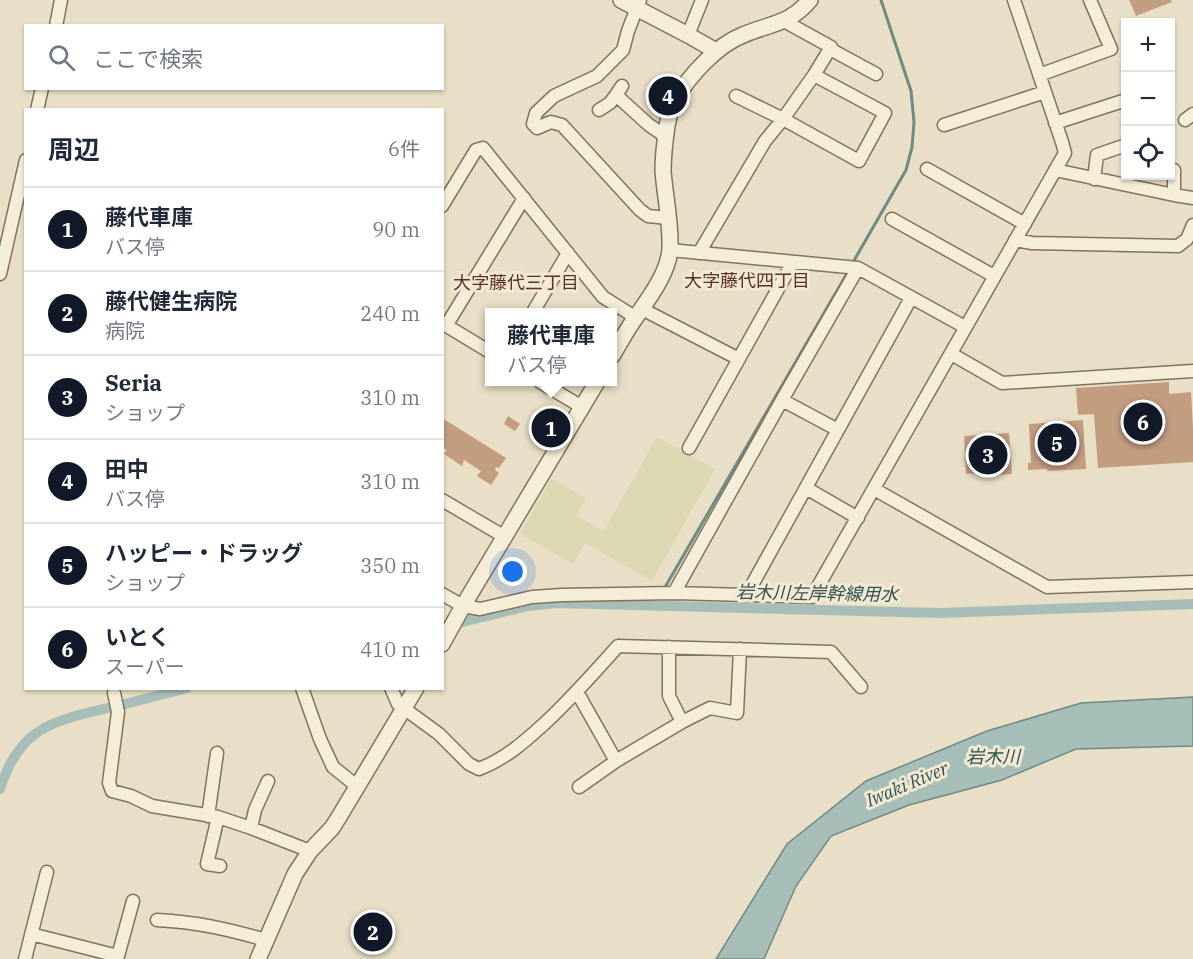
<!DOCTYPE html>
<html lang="ja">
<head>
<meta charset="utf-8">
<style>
	:root { --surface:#fff; --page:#f6f6f7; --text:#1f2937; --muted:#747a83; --line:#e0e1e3; --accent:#111827 }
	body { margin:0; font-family:"IBM Plex Serif","Noto Sans JP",serif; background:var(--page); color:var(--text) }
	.controls { position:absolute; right:18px; top:18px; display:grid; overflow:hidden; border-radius:0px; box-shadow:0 2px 4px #0004 }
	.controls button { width:54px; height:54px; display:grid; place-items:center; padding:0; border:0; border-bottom:2px solid var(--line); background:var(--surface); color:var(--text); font:30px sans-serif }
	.you { position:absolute; left:513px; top:572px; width:21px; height:21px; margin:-15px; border:4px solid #fff; border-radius:50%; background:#1a73e8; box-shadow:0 0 0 9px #1a73e833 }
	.badge { display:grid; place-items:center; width:39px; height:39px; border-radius:50%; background:var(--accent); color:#fff; font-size:20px; font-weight:700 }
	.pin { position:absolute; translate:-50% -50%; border:3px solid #fff; box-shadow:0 2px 6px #0006 }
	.popup { position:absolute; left:485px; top:308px; width:132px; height:78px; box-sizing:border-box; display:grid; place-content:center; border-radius:0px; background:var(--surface); filter:drop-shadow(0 2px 4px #0005); font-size:20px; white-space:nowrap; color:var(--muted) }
	.popup b { font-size:22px; color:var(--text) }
	.popup::after { content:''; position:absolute; left:50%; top:100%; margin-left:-12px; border:12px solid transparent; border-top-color:var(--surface) }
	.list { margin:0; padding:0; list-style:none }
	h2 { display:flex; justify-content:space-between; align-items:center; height:78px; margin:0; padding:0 24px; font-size:26px }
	h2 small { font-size:20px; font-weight:400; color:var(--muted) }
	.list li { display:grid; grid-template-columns:39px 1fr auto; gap:18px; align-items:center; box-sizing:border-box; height:84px; padding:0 24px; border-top:2px solid var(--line) }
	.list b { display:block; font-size:22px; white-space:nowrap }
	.list p { margin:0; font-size:20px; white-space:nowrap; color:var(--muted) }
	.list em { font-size:20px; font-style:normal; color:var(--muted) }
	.icon { flex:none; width:33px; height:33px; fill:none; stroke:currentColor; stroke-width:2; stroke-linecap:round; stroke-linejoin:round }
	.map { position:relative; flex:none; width:1193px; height:959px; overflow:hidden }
	.search { position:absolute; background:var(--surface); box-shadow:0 2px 4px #0004; left:24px; top:24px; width:420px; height:66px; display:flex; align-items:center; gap:15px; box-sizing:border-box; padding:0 21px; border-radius:0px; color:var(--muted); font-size:22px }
	.panel { position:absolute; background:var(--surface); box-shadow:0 2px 4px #0004; left:24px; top:108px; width:420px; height:582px; border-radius:0px }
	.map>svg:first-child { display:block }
	.farmland { fill:#ddd8b4 }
	.water { fill:#a7bdb7; stroke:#6f8a84; stroke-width:1.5 }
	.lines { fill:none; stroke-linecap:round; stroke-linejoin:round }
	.stream { stroke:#6f8a84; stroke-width:3 }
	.canal { stroke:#a7bdb7; stroke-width:10 }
	.building { fill:#c29d80 }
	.minor-casing { stroke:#82725e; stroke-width:15 }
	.tertiary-casing { stroke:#82725e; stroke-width:18 }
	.minor { stroke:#f4edd8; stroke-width:12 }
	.tertiary { stroke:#f4edd8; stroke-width:15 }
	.labels { text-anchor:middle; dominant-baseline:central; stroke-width:6; stroke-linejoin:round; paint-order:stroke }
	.neighbourhood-label { font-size:18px; fill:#5b3124; stroke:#f1e9d4 }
	.water-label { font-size:18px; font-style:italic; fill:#315250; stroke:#f1e9d4 }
</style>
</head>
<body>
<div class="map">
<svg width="1193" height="959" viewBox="0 0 1193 959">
	<rect width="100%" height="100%" fill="#e9dfc6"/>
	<path class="farmland" d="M657 437 715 469 652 581 585 543 573 564 520 534 551 479 586 498 576 516 604 531Z"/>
	<path class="water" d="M1193 697V746L1076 749 1002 780 909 805 831 836 796 886 764 959H716L787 844 866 781 987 731 1081 703Z"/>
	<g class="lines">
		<path class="stream" d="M852 264 906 170 912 147 914 122 911 91 881 0
			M664 589 849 270"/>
		<path class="canal" d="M442 627 528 606 556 603 939 613 1193 604
			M125 704 187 688
			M0 789C19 728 52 721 108 708"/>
	</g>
	<path class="building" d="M1129 0H1171L1172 2 1136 16Z
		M1169 382V394L1191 392 1193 428V462L1098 468 1094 414 1078 415 1076 388Z
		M508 416 520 424 515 431 504 424Z
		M442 418 506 458 499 468 496 467 495 470 499 473 491 485 477 476 481 471 464 460 462 466 444 454 447 450 442 447Z
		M1083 420 1086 469 1047 471V469L1028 470V463H1031L1029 424Z
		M543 423 553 429 551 434 544 430 545 428 541 426Z
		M1009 433 1012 474 981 476V473L966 474 964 436Z"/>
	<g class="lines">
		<defs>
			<path id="minor" d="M640 0 628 31 623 50 597 76 554 96 536 113 533 124 537 128 551 122 562 125 640 210 648 216 668 218
				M56 26 61 0
				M688 35 702 0
				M830 49 876 74
				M1039 75 1111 49 1090 0
				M622 86 616 95 649 125 665 136
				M736 96 783 119 859 161 885 113 814 75
				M37 110 42 88
				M599 110 610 103 616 95
				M1185 120 1193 114
				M1055 123 1126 100
				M944 125 1045 92
				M927 169 1025 224
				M1055 170 1174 195 1193 198
				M1094 179 1097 155 1126 145
				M1174 195V170
				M442 206 476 150 483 148 603 297 635 317
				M892 219 994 276
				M1015 240 1032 243 1178 246 1187 239 1193 225
				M670 250 858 268 965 327
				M699 253 765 141 783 119 814 75 831 47 784 21
				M0 274 26 160
				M642 309 739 359
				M533 312 568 253
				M442 323 490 352
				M446 326 524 198
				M955 356 1002 383 1193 371
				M540 382 582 407
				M782 400 838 430
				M689 448 793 262
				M806 488 858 518
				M874 489 1047 587 1193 582
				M442 500 505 537
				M674 593 782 400 858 268
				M442 594 463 606 480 609 532 597 562 595 674 593 812 597 1065 153 1062 142 1014 0
				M747 594 911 298
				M669 647V696L682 722
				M302 688 320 739 333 767 358 787
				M391 688 398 704 439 734 469 764 479 769C505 759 523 743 544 724 570 700 594 673 618 646L831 652 861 687
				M577 692 616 761
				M114 693 118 712 109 783 112 791 131 796 152 806 218 817 251 828 310 851
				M579 787 616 761 682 722 710 708 737 713 740 649
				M208 816 217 753
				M218 817 207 864 220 866
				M251 828 255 810 268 781
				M157 920C197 922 227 929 266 940
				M31 934 118 956 133 901
				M25 959 47 872"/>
			<path id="tertiary" d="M621 0 688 35 716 51
				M612 356C620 343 627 329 636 317 649 298 669 272 670 248 671 223 665 196 663 171 663 157 665 140 667 126 669 117 670 108 675 100 689 76 717 45 743 35 771 23 789 25 810 0
				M442 644 463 606 597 382
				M258 959 295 874 310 851 332 828 339 817 416 688"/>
		</defs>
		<use href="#minor" class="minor-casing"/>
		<use href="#tertiary" class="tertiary-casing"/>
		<use href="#minor" class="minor"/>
		<use href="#tertiary" class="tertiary"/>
	</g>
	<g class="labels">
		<g class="neighbourhood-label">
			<text x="747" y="280">大字藤代四丁目</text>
			<text x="516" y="282">大字藤代三丁目</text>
		</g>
		<g class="water-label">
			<text transform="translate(817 593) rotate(1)">岩木川左岸幹線用水</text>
			<text x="993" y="756">岩木川</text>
			<text transform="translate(907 784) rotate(-23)">Iwaki River</text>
		</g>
	</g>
</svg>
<div class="controls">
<button>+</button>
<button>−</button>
<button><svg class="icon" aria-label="locate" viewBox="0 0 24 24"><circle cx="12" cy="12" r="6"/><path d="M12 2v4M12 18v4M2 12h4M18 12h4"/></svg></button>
</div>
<div class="you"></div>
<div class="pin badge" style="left:551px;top:428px">1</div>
<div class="popup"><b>藤代車庫</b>バス停</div>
<div class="pin badge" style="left:373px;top:932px">2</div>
<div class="pin badge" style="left:988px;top:455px">3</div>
<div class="pin badge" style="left:668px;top:96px">4</div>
<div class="pin badge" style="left:1057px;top:443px">5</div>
<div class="pin badge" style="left:1143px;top:422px">6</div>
<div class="search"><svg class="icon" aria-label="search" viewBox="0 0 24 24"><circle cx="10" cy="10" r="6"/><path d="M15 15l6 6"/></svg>ここで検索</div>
<section class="panel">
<h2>周辺<small>6件</small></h2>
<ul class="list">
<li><span class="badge">1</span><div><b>藤代車庫</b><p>バス停</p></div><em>90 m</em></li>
<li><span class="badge">2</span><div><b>藤代健生病院</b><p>病院</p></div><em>240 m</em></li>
<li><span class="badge">3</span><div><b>Seria</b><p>ショップ</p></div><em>310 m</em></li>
<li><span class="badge">4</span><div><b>田中</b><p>バス停</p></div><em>310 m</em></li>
<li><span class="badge">5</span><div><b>ハッピー・ドラッグ</b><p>ショップ</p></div><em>350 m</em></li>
<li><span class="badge">6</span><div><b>いとく</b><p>スーパー</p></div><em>410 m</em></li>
</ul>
</section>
</div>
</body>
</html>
